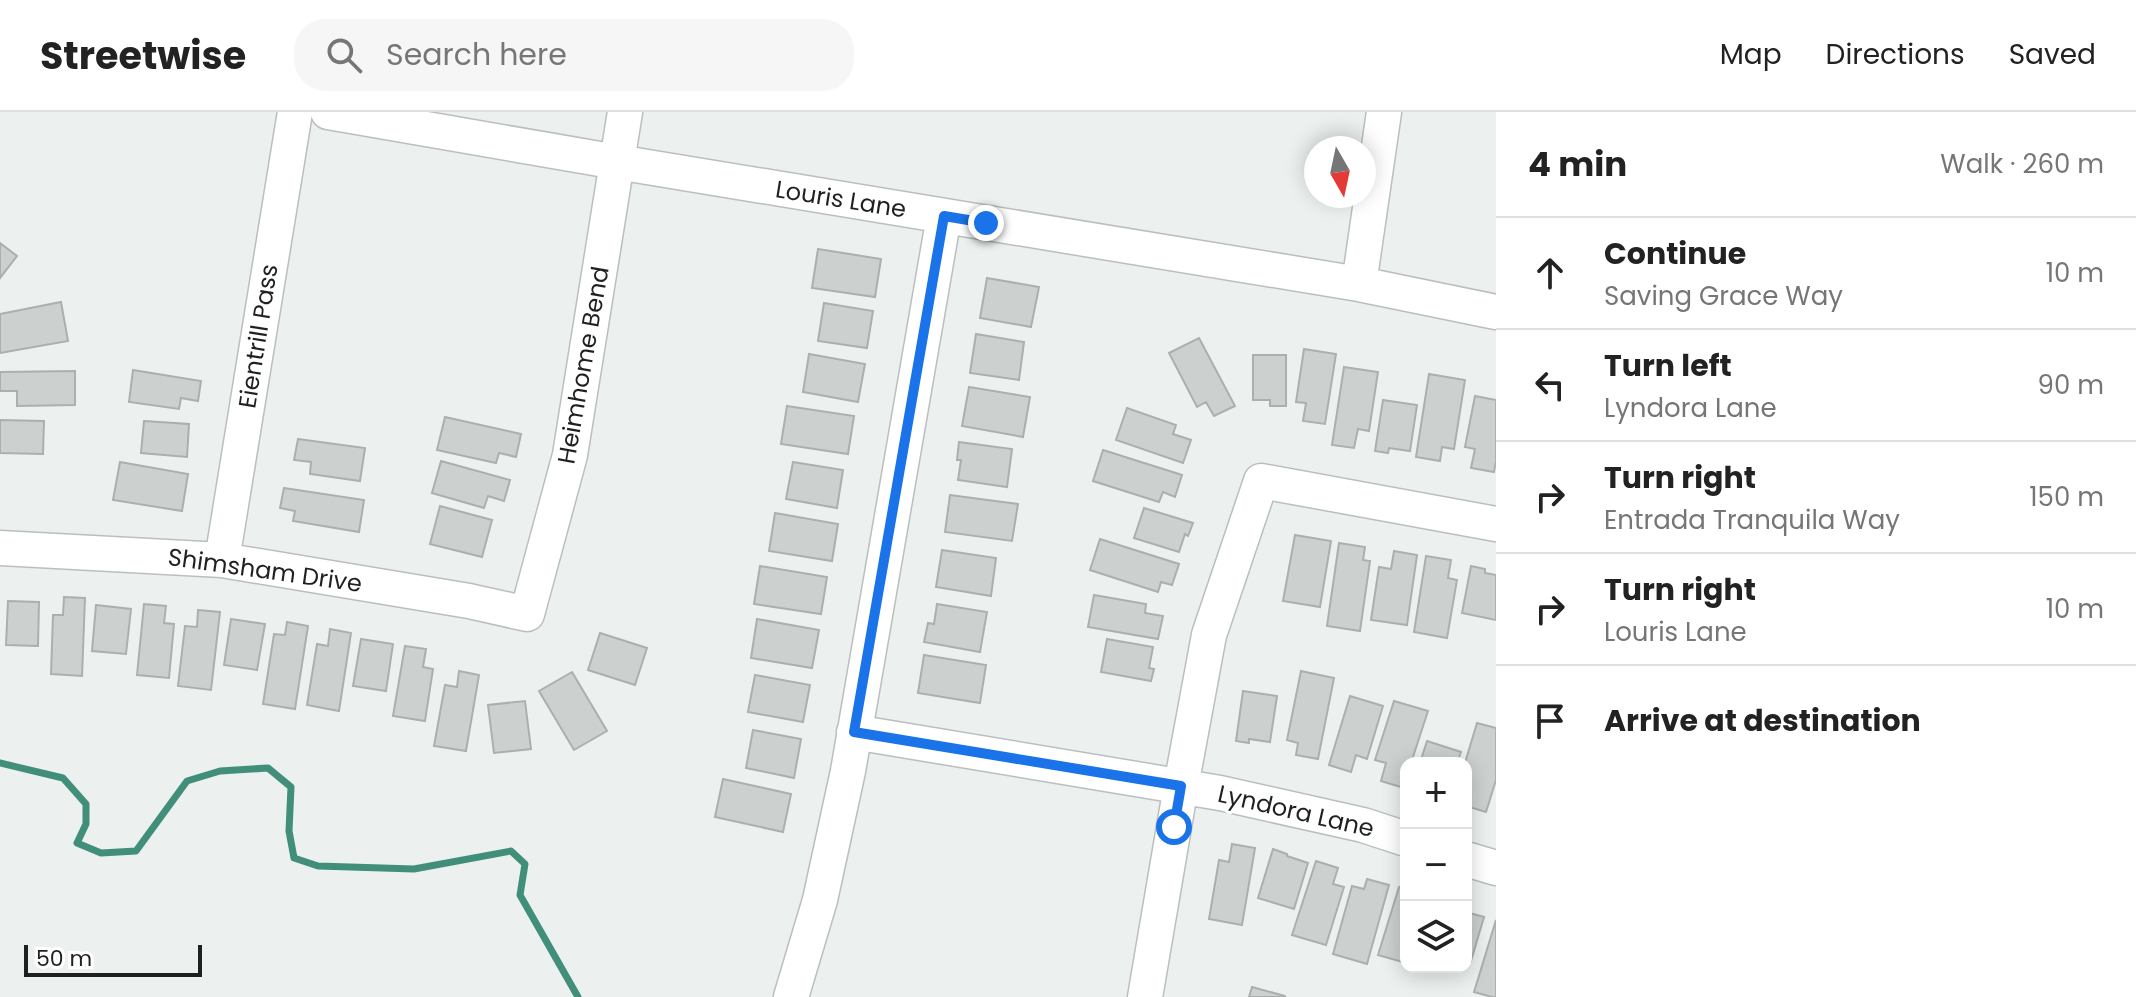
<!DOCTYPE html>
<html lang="en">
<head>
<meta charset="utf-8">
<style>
	:root { --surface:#fff; --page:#f6f6f6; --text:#222; --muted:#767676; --line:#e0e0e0 }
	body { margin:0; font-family:Poppins,sans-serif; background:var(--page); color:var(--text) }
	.controls { position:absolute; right:24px; bottom:24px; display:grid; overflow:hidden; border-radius:16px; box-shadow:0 4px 20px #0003 }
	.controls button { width:72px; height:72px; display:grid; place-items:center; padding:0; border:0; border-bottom:2px solid var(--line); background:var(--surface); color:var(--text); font:40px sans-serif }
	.compass { position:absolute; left:1304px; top:24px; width:72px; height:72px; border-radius:50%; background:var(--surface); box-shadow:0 4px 20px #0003; rotate:171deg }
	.scale { position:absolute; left:24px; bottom:20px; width:178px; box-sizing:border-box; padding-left:8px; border:4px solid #1f2121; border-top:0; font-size:22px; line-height:28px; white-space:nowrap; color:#1f2121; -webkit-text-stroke:6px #fff; paint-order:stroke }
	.stop { position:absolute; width:24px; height:24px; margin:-18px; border:6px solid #1a73e8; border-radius:50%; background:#fff }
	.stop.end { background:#1a73e8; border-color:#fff; box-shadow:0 2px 8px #0008 }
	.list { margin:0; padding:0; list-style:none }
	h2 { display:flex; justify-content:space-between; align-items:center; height:104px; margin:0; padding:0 32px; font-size:34px }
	h2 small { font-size:26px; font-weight:400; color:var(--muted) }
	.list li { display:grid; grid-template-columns:52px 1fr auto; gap:24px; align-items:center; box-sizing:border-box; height:112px; padding:0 32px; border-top:2px solid var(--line) }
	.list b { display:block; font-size:30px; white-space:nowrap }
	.list p { margin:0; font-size:26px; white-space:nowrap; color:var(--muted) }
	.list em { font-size:26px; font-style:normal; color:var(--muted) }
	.icon { flex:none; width:44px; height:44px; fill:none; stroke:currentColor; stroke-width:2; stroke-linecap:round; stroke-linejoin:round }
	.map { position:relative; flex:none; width:1496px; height:885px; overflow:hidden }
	header { display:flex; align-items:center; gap:48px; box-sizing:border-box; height:112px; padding:0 40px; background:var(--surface); border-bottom:2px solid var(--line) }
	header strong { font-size:38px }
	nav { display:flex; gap:44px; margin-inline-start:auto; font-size:28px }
	.search { width:560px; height:72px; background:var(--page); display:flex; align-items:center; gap:20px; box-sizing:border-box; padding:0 28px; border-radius:32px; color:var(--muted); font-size:30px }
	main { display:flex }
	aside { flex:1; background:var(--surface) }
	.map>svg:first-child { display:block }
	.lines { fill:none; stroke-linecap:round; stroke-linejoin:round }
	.stream { stroke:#418f7b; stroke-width:7 }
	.building { fill:#ccd1cf; stroke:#abb0ae; stroke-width:2 }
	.minor-casing { stroke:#babfbd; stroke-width:37 }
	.minor { stroke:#fff; stroke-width:34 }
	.route { stroke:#1a73e8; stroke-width:10 }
	.labels { text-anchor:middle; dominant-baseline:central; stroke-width:6; stroke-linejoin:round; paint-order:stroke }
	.street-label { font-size:24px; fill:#1f2121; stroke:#fff }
</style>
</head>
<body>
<header>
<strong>Streetwise</strong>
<div class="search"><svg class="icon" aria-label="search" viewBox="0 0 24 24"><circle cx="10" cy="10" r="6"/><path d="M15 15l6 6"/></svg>Search here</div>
<nav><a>Map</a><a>Directions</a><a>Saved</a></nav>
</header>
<main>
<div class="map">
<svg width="1496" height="885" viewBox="0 0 1496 885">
	<rect width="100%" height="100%" fill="#ecf1f0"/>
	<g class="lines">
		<path class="stream" d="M0 651 63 666 86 692V712L77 731 101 741 136 739 187 669 220 659 268 656 291 675 289 719 294 746 318 754 414 757 511 739 525 752 520 783 578 885"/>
	</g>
	<path class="building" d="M0 131 17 144 0 166Z
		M818 137 881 147 875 185 812 176Z
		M987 166 1039 175 1031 215 980 206Z
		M61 190 68 229 0 241V202Z
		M824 191 873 199 867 236 818 229Z
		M976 222 1024 230 1019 268 970 261Z
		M1199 226 1235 294 1214 304 1206 290 1197 295 1169 241Z
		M1304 237 1336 242 1325 312 1303 309 1306 291 1296 290Z
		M809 242 865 252 858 290 803 280Z
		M1253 243H1286V294H1270V288H1253Z
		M1344 255 1378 260 1369 319 1358 317 1354 336 1332 333Z
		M133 258 201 269 198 289 181 286 179 297 129 290Z
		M75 259V293L17 294V279H0V260Z
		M1429 262 1465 268 1454 337 1442 335 1440 349 1416 345Z
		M969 275 1030 285 1023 325 962 314Z
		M1475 284 1496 288V349L1494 360 1471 356 1475 337 1465 335Z
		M1383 288 1417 293 1410 339 1389 336 1388 341 1375 339Z
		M787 294 854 304 848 342 781 332Z
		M1127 296 1176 313 1173 322 1191 328 1183 351 1116 328Z
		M445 305 521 322 516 345 499 341 496 351 437 338Z
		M0 308 44 309 43 342 0 341Z
		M144 309 189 312 187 345 141 341Z
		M298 327 365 336 360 369 310 362 311 350 294 348Z
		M959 330 1012 337 1007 375 958 368 961 348H957Z
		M1103 338 1182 363 1175 385 1163 380 1159 390 1093 369Z
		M441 349 510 368 504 389 488 384 484 396 432 381Z
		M120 350 188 362 182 399 113 388Z
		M793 350 843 358 837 396 786 387Z
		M284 376 364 388 359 420 293 409 295 399 280 396Z
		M950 383 1018 392 1012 429 945 420Z
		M440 394 492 408 482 445 430 432Z
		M1144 396 1193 411 1188 424 1185 422 1179 440 1134 426Z
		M775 401 838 412 832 449 769 439Z
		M1295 423 1331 429 1320 495 1283 489Z
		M1100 427 1179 452 1172 473 1161 470 1158 480 1090 458Z
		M1339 431 1365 435 1363 448 1370 449 1360 519 1327 514Z
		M942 438 996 446 991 484 936 475Z
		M1394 439 1417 443 1407 513 1371 508 1379 455 1391 457Z
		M1426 444 1451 448 1448 466 1457 468 1447 526 1414 520Z
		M760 454 827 465 821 502 754 492Z
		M1471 454 1485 457V461L1496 463V508L1462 501Z
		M1094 483 1146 492 1145 501 1163 504 1158 527 1088 515Z
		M64 485 85 486 82 564 51 562 53 503H63Z
		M8 489 39 490 38 534 6 533Z
		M144 492 166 494 164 511 174 512 169 566 137 563Z
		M937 492 987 500 980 540 924 530 928 511 934 512Z
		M96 493 131 497 126 542 92 539Z
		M198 498 220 500 211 578 178 574 185 514 197 515Z
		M231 507 265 512 257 558 224 553Z
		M757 507 819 518 812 556 751 546Z
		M287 510 308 514 295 597 263 592 274 522 285 523Z
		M330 517 351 521 339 599 307 593 317 532 328 534Z
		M600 521 647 536 635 573 588 558Z
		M361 527 393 532 386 579 353 574Z
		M1107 527 1153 535 1149 556 1154 557 1151 569 1101 560Z
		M405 534 426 537 423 555 433 557 425 609 393 604Z
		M924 543 986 553 980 591 918 581Z
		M459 559 479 563 466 639 434 634 445 573 457 575Z
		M1301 559 1334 566 1318 647 1296 643 1298 631 1287 628Z
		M572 560 607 619 574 638 539 579Z
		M755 563 810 573 803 610 748 600Z
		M1243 579 1277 584 1270 630 1249 627V631L1236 629Z
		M1350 584 1383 594 1367 647 1356 643 1351 660 1329 653Z
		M525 589 531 637 494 641 488 593Z
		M1394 589 1428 599 1411 651H1406V668L1404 676 1381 669 1386 651 1375 648Z
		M1477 611 1496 616V668L1486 700 1466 694 1465 651Z
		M753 618 801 627 794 666 746 656Z
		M1427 629 1461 640 1457 651H1420Z
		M723 667 791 682 783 720 715 705Z
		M1232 732 1255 736 1242 813 1209 807 1219 748 1229 750Z
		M1273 737 1287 742V744L1308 751 1294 797 1258 786Z
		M1316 749 1338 756 1333 772 1344 775 1326 833 1292 823Z
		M1367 767 1389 773 1367 852 1333 842 1352 774 1364 777Z
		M1399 775 1406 777V851L1378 843Z
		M1466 795V800L1484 805 1471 849 1466 847Z
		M1496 808V885H1492L1474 880Z
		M1252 875 1285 884V885H1249Z"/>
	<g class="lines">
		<defs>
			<path id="minor" d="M328 0 617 50 1359 172 1496 200
				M1359 172 1384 0
				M0 436 222 448 469 489 527 502 570 343 625 0
				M222 448 295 0
				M854 620 1220 681 1363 713 1406 727
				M1466 747 1496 756
				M791 885 820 788 848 659 944 104
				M1145 885 1181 674 1209 523 1261 369 1496 412"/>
		</defs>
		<use href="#minor" class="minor-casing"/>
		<use href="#minor" class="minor"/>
	</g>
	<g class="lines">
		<path class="route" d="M986 111 944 104 854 620 1181 674 1174 715"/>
	</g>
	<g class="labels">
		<g class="street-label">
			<text transform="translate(841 87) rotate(9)">Louris Lane</text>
			<text transform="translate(258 224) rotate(-81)">Eientrill Pass</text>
			<text transform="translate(583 253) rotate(-80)">Heimhome Bend</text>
			<text transform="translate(265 458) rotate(8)">Shimsham Drive</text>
			<text transform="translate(1296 699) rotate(13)">Lyndora Lane</text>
		</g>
	</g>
</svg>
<div class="controls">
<button>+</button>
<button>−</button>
<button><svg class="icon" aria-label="layers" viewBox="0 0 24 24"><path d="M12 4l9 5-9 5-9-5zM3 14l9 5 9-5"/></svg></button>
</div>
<svg class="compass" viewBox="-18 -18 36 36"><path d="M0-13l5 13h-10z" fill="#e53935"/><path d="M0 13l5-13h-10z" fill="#767676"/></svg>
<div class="scale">50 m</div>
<div class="stop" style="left:1174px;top:715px"></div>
<div class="stop end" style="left:986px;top:111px"></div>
</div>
<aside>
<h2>4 min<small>Walk · 260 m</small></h2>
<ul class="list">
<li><svg class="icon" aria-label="ahead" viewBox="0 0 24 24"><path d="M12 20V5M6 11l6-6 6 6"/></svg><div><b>Continue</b><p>Saving Grace Way</p></div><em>10 m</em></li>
<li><svg class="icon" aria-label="left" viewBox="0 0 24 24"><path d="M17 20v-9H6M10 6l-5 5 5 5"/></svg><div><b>Turn left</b><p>Lyndora Lane</p></div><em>90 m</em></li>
<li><svg class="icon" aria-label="right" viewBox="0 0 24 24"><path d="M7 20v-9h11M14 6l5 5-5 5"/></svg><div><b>Turn right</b><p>Entrada Tranquila Way</p></div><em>150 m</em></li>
<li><svg class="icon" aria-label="right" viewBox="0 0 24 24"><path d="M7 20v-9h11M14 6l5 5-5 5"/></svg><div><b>Turn right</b><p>Louris Lane</p></div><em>10 m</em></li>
<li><svg class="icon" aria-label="arrive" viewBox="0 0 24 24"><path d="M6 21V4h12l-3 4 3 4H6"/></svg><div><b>Arrive at destination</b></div></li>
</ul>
</aside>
</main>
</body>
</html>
